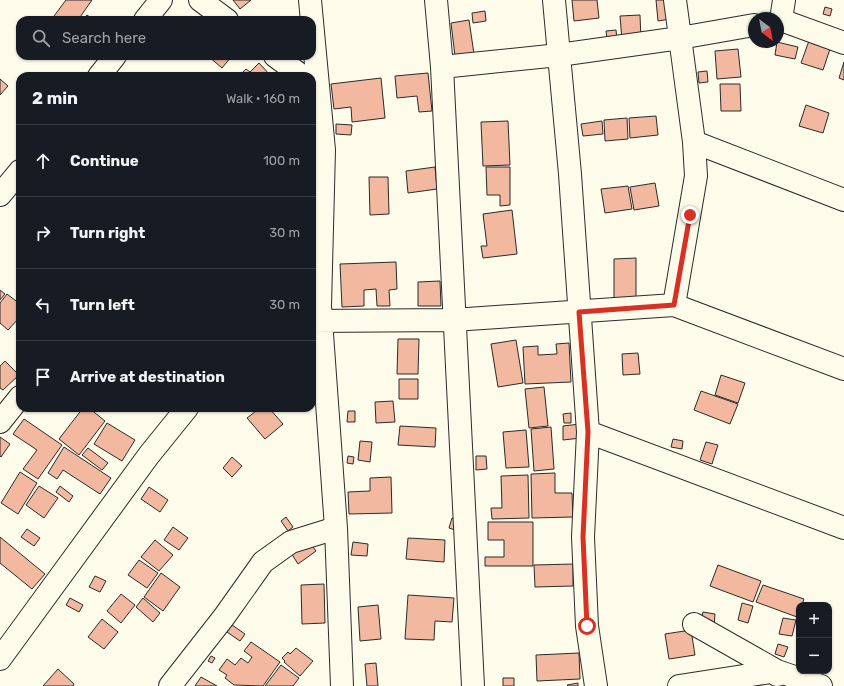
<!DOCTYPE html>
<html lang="en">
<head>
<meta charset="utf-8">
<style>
	:root { --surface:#171b24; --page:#20242c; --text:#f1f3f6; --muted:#9ea1a6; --line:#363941 }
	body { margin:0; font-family:Rubik,sans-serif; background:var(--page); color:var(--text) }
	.controls { position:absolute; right:12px; bottom:12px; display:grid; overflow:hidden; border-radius:8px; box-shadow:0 1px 3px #0004 }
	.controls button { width:36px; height:36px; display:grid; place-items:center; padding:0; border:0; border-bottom:1px solid var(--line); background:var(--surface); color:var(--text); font:20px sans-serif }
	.compass { position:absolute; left:748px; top:12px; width:36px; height:36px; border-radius:50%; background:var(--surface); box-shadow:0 1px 3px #0004; rotate:148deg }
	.stop { position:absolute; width:12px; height:12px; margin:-9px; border:3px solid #d93025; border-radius:50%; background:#fff }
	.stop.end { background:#d93025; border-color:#fff; box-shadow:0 1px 4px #0008 }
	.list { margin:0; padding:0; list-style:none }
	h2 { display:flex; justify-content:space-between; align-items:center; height:52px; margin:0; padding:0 16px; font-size:17px }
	h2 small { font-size:13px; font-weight:400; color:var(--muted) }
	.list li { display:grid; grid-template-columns:26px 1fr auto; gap:12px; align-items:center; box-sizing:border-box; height:72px; padding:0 16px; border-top:1px solid var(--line) }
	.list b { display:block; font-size:15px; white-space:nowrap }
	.list em { font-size:13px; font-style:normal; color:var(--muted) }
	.icon { flex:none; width:22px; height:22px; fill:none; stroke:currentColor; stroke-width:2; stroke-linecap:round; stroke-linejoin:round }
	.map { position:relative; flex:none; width:844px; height:686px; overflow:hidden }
	.search { position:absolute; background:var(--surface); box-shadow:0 1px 3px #0004; left:16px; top:16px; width:300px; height:44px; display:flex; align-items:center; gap:10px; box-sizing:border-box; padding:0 14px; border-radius:12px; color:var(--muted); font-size:15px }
	.panel { position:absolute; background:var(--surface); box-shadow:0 1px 3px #0004; left:16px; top:72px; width:300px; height:340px; border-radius:12px }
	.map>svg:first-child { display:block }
	.building { fill:#f2b8a0; stroke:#2b2b2b }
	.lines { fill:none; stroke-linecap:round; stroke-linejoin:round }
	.minor-casing { stroke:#2b2b2b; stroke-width:24 }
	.minor { stroke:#fdfbea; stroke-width:22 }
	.route { stroke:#d93025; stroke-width:5 }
</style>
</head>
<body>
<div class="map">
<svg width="844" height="686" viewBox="0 0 844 686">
	<rect width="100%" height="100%" fill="#fdfbea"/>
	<path class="building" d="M66 0H92L78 20H59L54 16Z
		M233 0H251L240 9Z
		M572 0H597L599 18 574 21Z
		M656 0H669L670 19 658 21Z
		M825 7 832 9 830 16 823 14Z
		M485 11 486 21 473 23 472 13Z
		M87 15 94 20H83Z
		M640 15 641 40 622 41 620 16Z
		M469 20 474 54 455 56 451 23Z
		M616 30 617 39H607L606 31Z
		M810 38 831 46 823 70 801 63Z
		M777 42 798 47 795 59 775 55Z
		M738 49 741 77 717 79 715 51Z
		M208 56H232L222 68Z
		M844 62V80L839 78Z
		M259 63 271 76H239L246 69 250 72Z
		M707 71 708 82 699 83 698 72Z
		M428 73 432 111 419 112 417 96 397 98 395 76Z
		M381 78 385 118 352 122 351 107 334 109 331 84Z
		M0 79 8 86 0 95Z
		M720 84H740L741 111H721Z
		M806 105 829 113 823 133 799 126Z
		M656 116 658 135 630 138 629 118Z
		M627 118 628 139 605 141 604 120Z
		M508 121 510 165 483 166 481 122Z
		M602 121 603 134 583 136 581 124Z
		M336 124 352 125 351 135 336 134Z
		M435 167 437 189 408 193 406 171Z
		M486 167H510V205L500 206V195H487Z
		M369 177H388L389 214 370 215Z
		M655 183 659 206 634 210 630 187Z
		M628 186 632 209 605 213 601 189Z
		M512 210 517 254 483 258 481 246H487L483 214Z
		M636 258V299L614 300V259Z
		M396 262 397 289 389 290 390 306H377L376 289 364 290V306L342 307 340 264Z
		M440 281 441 306H418V282Z
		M0 290 5 294 0 300Z
		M7 294 20 304V317L8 330 0 323V303Z
		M398 339H419L418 374H397Z
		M516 340 523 383 498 387 491 344Z
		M569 343 571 382 525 384 523 347 538 346V355L557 354 556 344Z
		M638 353 640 374 623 375 622 354Z
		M5 361 19 375 3 390 0 388V366Z
		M721 375 745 383 738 403 715 395Z
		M399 379H418V399H399Z
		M544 387 548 426 529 428 525 389Z
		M701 391 738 404 730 424 694 410Z
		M393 401 395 422 376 423 375 402Z
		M83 408H89L105 421 79 455 59 439Z
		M260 408H269L283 424 265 439 247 418Z
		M348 411H355V422H347Z
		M571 413V423H564L563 414Z
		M24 419 62 445 38 479 23 469 37 450 13 434Z
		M107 423 135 440 122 461 94 444Z
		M580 424 581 438 563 440V426Z
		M400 426 436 428 435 447 398 445Z
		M551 427 554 469 534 471 531 429Z
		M526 430 529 467 506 468 503 432Z
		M0 437 10 444 1 457 0 456Z
		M673 439 683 441 682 449 671 447Z
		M360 441 372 442 370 462 358 460Z
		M706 442 718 445 712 464 700 460Z
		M64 447 111 478 100 494 63 470 57 479 48 473Z
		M88 448 108 463 102 470 82 455Z
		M348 456 354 457 353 464 347 463Z
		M476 456H486L487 469 476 470Z
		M232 457 242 466 232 477 223 468Z
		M20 472 37 483 18 514 1 503Z
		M555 473V493H572L573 517 532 518 531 474Z
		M528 475 529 518 492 519 491 508H502L501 476Z
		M391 477 392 513 349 514 348 492 370 491V478Z
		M39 486 58 498 44 518 26 505Z
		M60 486 73 496 69 502 56 492Z
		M149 487 168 500 160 512 141 499Z
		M286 517 293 527 288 531 281 521Z
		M452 518 461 521 458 531 449 528Z
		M488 522H533V566H485V557H504V540H488Z
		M173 527 188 538 179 550 164 540Z
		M27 529 40 538 34 546 21 537Z
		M305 536 316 551 298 564 288 548Z
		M0 537 45 574 32 589 0 563Z
		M408 538 445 540 444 562 406 559Z
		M155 540 173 555 159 571 141 557Z
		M353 542 368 544 367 556 351 555Z
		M139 560 158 573 147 588 128 575Z
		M573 564V586L535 587 534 565Z
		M718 565 761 581 753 602 710 586Z
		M161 573 180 587 163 611 144 597Z
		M95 576 106 581 100 592 89 587Z
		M324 584 325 623 302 624 301 585Z
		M763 585 804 599 802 605H799L797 617 756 602Z
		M121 594 135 605 121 623 107 611Z
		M408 595 454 598 452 622 435 621 434 640 405 639Z
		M70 598 83 605 79 612 66 605Z
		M143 598 160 613 153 622 136 607Z
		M742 603 753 606 748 623 738 620Z
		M378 605 381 639 360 641 358 607Z
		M703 612 715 614 714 627 700 625Z
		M783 618 796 620 792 636 779 634Z
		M102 619 118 632 104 649 88 637Z
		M232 625 245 634 240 641 227 632Z
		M691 630 695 655 669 659 665 634Z
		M251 642 280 662 263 686 234 685 225 678 227 675 219 670 227 659 235 665 241 658 248 663 252 657 244 651Z
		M778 644 788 647 784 657 775 654Z
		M296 648 313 661 300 676 284 662 285 661 282 658 288 652 290 654Z
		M579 653 580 679 537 681 536 655Z
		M211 656 215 658 212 663 208 661Z
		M376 663 378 686H367L365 664Z
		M281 665 299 678 293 686H265Z
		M58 669 74 684 73 686H43Z
		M201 677 217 686H195Z
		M503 678H514V686H503Z
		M578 683V686H568L567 685Z"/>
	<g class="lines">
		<defs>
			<path id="minor" d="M200 0 227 20
				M310 0 324 150 320 306 336 528 342 686
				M436 0 442 67 473 686
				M675 0 694 142 844 200
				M145 20 161 0
				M781 20 844 43
				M778 21 781 20 784 0
				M754 25 680 38 559 55 570 174 588 432 844 528
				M275 56 302 76
				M442 67 559 55 554 0
				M99 76 115 56
				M0 195 20 171
				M674 305 696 176 694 142
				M312 321 453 320 674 305 844 369
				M0 422 20 397
				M588 432 583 537 587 626 596 686
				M694 624 777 671V675
				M0 659 149 455 187 408
				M170 686 224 617 263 562 291 542 336 528
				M679 686 777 671 821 686"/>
		</defs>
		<use href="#minor" class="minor-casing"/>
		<use href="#minor" class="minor"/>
	</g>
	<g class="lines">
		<path class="route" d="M587 626 583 537 588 432 579 312 674 305 690 215"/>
	</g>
</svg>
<div class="controls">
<button>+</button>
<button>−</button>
</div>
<svg class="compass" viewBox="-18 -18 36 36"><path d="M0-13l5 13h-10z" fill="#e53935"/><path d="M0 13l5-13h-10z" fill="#9ea1a6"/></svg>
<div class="stop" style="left:587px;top:626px"></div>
<div class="stop end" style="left:690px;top:215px"></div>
<div class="search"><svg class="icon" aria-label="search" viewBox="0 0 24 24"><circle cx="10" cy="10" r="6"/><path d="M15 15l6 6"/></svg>Search here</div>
<section class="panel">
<h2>2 min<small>Walk · 160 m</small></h2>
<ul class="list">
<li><svg class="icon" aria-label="ahead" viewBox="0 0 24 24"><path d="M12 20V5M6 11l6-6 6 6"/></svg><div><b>Continue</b></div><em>100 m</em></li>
<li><svg class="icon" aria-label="right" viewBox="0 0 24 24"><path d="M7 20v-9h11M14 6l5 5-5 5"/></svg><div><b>Turn right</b></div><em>30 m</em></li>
<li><svg class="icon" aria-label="left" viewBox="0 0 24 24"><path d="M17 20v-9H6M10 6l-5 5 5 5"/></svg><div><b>Turn left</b></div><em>30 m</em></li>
<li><svg class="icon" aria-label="arrive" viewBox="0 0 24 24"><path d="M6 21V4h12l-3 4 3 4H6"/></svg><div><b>Arrive at destination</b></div></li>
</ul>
</section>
</div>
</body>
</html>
